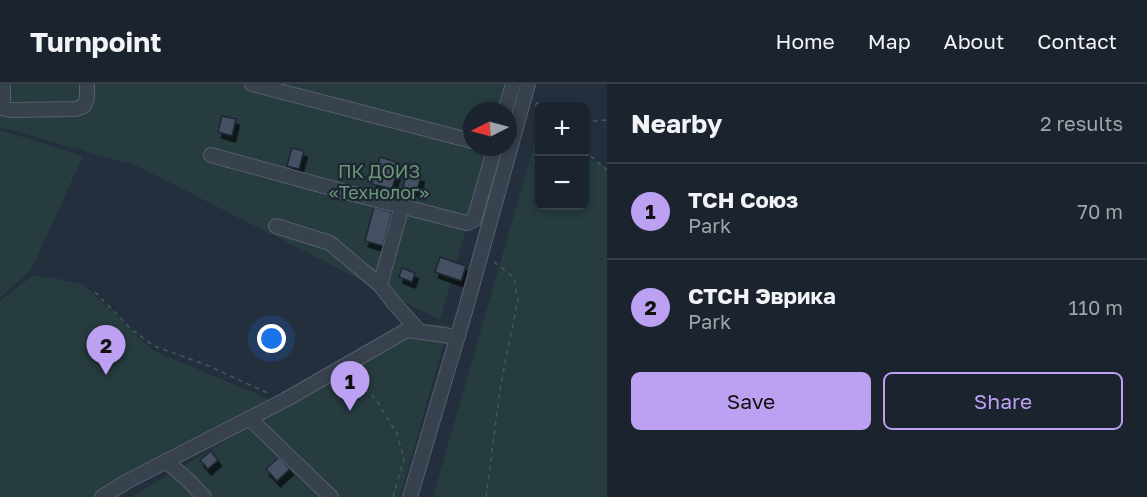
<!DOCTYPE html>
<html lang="en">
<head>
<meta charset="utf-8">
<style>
	:root { --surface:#1b232e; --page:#242b36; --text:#f1f3f6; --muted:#a0a4aa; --line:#39404a; --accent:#bca0f2 }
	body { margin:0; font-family:"Golos Text",sans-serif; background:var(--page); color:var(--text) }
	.controls { position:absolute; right:18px; top:18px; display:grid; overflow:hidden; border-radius:9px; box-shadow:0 3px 9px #0003 }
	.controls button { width:54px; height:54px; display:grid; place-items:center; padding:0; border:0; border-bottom:2px solid var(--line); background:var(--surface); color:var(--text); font:30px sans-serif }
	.compass { position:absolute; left:463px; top:18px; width:54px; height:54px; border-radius:50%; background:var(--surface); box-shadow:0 3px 9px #0003; rotate:264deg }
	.you { position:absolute; left:272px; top:255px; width:21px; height:21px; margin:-15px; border:4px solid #fff; border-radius:50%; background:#1a73e8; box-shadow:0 0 0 9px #1a73e833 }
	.badge { display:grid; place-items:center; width:39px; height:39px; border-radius:50%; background:var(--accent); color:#111; font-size:20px; font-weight:700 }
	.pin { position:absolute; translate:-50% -50px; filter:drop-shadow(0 2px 3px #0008) }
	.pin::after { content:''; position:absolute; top:32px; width:21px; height:18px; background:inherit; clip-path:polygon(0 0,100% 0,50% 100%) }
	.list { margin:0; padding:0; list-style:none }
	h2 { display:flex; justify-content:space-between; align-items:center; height:78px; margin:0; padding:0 24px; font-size:26px }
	h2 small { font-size:20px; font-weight:400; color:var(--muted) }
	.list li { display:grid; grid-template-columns:39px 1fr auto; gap:18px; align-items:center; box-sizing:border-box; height:96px; padding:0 24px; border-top:2px solid var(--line) }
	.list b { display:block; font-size:22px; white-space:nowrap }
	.list p { margin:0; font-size:20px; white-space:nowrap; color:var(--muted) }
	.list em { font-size:20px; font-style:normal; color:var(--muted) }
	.actions { display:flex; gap:12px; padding:18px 24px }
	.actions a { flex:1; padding:14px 0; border:2px solid var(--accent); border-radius:9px; text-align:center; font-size:21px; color:var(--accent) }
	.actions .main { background:var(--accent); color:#111 }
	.map { position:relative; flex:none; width:607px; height:413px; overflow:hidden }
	header { display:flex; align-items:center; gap:36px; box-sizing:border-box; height:84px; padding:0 30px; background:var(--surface); border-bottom:2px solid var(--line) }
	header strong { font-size:28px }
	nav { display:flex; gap:33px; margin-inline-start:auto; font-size:21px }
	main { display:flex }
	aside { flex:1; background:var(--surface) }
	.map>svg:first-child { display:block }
	.green { fill:#263c3f }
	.building { fill:#455162; stroke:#1f2835; stroke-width:1.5; filter:url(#shadow) }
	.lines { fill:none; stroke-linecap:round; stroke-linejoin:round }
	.minor-casing { stroke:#565f6c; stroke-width:16 }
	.path { stroke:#44595c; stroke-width:1.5; stroke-dasharray:4.5 4.5; stroke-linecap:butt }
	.minor { stroke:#38414e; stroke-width:14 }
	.labels { text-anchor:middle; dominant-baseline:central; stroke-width:4.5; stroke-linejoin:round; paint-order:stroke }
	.park-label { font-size:18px; fill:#6b9a76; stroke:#1d2633 }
</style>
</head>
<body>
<header>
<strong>Turnpoint</strong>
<nav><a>Home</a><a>Map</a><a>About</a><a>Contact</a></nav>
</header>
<main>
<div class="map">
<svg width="607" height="413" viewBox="0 0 607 413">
	<defs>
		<filter id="shadow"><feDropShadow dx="3.5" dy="6" stdDeviation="0" flood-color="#0009"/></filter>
	</defs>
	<rect width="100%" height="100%" fill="#242f3e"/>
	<path class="green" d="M0 0H507L500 27H472V63H489L440 236 137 82 0 43Z
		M0 46 83 72 31 186 0 214Z
		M537 51 540 52V122H584L585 73 607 83V413H433Z
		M32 192 54 194 84 201 152 266 271 316 97 413H0V217Z
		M422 240 449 241 400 413H131Z"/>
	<path class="building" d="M222 32 236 35 232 52 218 48Z
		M292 64 304 67 299 85 287 82Z
		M380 73 399 79 392 105 372 100Z
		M407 88 421 92 417 107 403 103Z
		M374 123 392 128 383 162 365 157Z
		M440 173 466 182 461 197 435 188Z
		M402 184 415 189 412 198 399 193Z
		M211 367 218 376 208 385 200 376Z
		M279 373 290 385 277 397 266 385Z"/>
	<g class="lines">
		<defs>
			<path id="minor" d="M3 0V20L5 25 11 26 76 25 84 22 87 14V0
				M252 0 472 57
				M505 27 513 0
				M211 71 342 107 467 139 474 136 495 63
				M276 142 330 159 380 201 393 218 420 248
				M380 201 402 122
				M249 334 331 413
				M166 377 189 397 204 413
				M102 413 126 398 285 316 407 246 458 253
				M410 413 466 224 528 0"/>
		</defs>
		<use href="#minor" class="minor-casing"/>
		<path class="path" d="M536 19 543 22
			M535 21 540 25
			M584 38 607 36
			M584 66 607 86
			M95 208 131 245 154 262 204 280 270 310
			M351 293 375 314 397 350 404 375 393 413
			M486 413 501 299 518 216 514 194 492 176"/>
		<use href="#minor" class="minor"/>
	</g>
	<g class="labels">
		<g class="park-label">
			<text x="379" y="87">ПК ДОИЗ<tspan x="379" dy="21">«Технолог»</tspan></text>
		</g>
	</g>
</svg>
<div class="controls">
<button>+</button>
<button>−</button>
</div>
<svg class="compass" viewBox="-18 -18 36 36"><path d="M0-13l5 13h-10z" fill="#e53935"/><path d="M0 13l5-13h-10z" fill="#a0a4aa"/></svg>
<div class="you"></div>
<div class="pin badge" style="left:350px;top:327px">1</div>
<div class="pin badge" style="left:106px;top:291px">2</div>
</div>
<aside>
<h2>Nearby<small>2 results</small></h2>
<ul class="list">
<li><span class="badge">1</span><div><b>ТСН Союз</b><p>Park</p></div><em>70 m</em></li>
<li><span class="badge">2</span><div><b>СТСН Эврика</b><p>Park</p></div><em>110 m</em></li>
</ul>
<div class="actions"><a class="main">Save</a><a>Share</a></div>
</aside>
</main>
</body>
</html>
